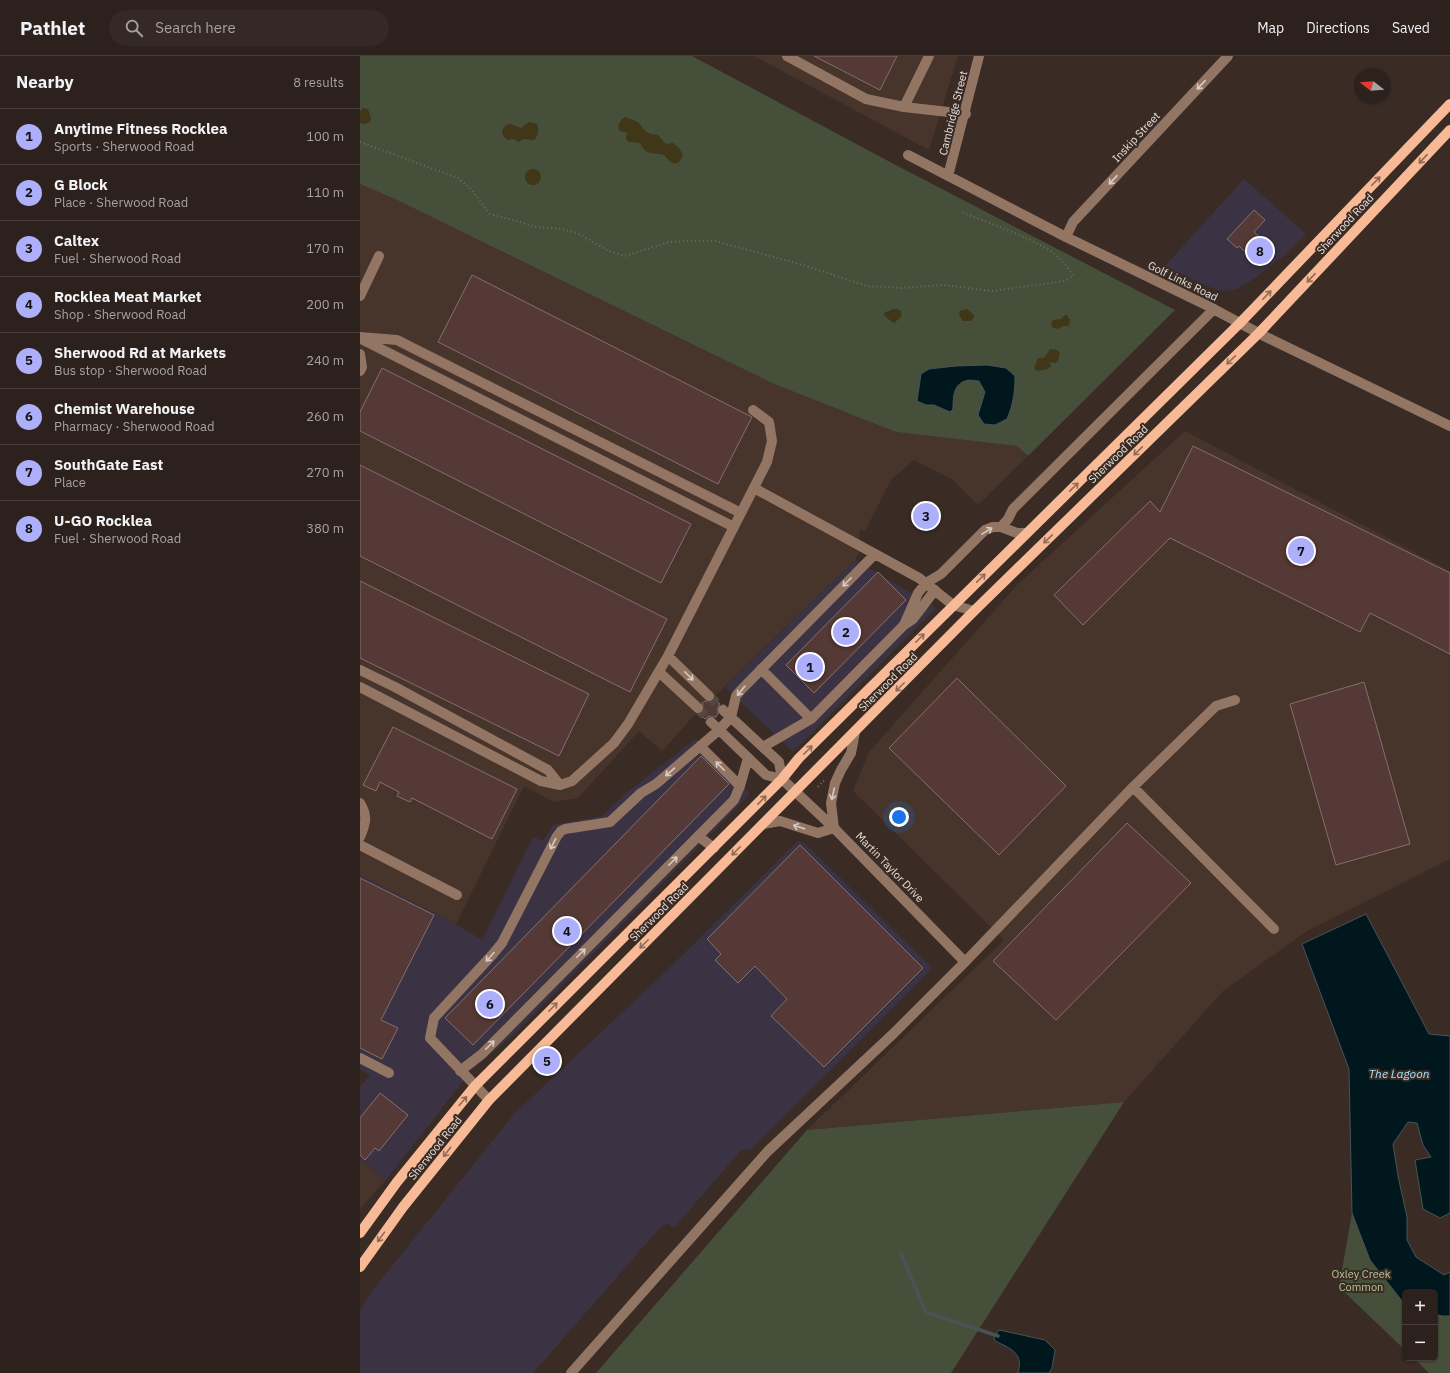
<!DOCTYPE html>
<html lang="en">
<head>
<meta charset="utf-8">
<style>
	:root { --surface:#2c211c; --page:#342925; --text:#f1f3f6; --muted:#a6a3a3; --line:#483e3b; --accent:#adaffb }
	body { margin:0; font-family:"IBM Plex Sans",sans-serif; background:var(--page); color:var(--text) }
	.controls { position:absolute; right:12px; bottom:12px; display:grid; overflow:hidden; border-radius:6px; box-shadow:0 1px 3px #0004 }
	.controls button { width:36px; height:36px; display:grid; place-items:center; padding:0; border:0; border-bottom:1px solid var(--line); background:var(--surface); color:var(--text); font:20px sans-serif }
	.compass { position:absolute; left:994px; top:12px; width:36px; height:36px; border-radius:50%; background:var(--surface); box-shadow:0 1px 3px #0004; rotate:287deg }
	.you { position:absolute; left:539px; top:761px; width:14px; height:14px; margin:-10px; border:3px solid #fff; border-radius:50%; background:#1a73e8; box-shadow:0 0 0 6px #1a73e833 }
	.badge { display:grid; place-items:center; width:26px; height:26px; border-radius:50%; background:var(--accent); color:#111; font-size:13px; font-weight:700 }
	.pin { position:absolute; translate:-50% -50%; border:2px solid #fff; box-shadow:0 1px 4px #0006 }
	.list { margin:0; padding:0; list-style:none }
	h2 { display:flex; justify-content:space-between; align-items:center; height:52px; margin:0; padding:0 16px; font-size:17px }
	h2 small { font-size:13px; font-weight:400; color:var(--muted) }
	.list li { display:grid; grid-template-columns:26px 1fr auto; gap:12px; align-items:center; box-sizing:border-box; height:56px; padding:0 16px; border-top:1px solid var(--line) }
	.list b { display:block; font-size:15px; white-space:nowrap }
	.list p { margin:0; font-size:13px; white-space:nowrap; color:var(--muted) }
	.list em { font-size:13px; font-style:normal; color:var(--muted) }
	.icon { flex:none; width:22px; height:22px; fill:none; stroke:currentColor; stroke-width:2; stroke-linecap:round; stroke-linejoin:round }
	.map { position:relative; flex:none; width:1090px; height:1317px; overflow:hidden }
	header { display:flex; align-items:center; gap:24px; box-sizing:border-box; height:56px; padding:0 20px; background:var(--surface); border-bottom:1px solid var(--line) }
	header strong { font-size:19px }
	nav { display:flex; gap:22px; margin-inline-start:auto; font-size:14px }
	.search { width:280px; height:36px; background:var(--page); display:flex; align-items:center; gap:10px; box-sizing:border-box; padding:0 14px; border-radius:22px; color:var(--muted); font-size:15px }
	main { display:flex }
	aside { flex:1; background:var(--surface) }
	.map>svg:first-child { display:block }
	.commercial { fill:#3b3343 }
	.built { fill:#47342a }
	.green { fill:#454f3a }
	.sand { fill:#3f3717 }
	.water { fill:#01171e; stroke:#475357 }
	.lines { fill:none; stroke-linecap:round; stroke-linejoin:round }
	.stream { stroke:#475357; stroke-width:3.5 }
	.building { fill:#553936; stroke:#82706e }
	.minor-tunnel { stroke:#544740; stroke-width:10; stroke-dasharray:10 5; stroke-linecap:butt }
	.path { stroke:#766a63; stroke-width:2; stroke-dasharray:1 3; stroke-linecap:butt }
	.minor { stroke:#937564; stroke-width:10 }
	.major { stroke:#f8ba96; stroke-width:10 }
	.oneway { stroke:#d8cbc3 }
	.oneway2 { stroke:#906c58 }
	.labels { text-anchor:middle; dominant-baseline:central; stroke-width:4; stroke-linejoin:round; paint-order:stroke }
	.street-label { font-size:11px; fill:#e9e0db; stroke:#3a2c25 }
	.park-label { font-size:11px; fill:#b3c998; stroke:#3a2c25 }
	.water-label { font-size:12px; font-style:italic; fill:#a1e2f7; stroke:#3a2c25 }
</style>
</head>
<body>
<header>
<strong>Pathlet</strong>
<div class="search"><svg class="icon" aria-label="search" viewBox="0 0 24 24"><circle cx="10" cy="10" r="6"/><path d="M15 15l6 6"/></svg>Search here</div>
<nav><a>Map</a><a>Directions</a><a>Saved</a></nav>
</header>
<main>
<aside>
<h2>Nearby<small>8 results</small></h2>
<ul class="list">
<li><span class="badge">1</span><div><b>Anytime Fitness Rocklea</b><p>Sports · Sherwood Road</p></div><em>100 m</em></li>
<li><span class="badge">2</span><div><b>G Block</b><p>Place · Sherwood Road</p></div><em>110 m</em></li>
<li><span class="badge">3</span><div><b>Caltex</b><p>Fuel · Sherwood Road</p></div><em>170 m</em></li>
<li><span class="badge">4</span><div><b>Rocklea Meat Market</b><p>Shop · Sherwood Road</p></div><em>200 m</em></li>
<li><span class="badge">5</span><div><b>Sherwood Rd at Markets</b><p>Bus stop · Sherwood Road</p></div><em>240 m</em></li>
<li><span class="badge">6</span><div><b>Chemist Warehouse</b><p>Pharmacy · Sherwood Road</p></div><em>260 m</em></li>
<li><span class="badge">7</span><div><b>SouthGate East</b><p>Place</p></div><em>270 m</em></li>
<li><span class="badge">8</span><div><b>U-GO Rocklea</b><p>Fuel · Sherwood Road</p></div><em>380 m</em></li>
</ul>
</aside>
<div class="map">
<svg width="1090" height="1317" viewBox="0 0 1090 1317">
	<rect width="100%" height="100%" fill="#3a2c25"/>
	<path class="commercial" d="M884 123 946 178 925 199 895 222 877 233 862 235 849 231 805 210Z
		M495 504 576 552 433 696 365 631Z
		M335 683 390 738 154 978 111 1015 25 1125 0 1103V1031L10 1019 0 1013V819L96 868 122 884 173 781 183 785 193 769 242 760 265 738Z
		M438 785 446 788 572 912 390 1094 382 1093 314 1172 307 1167 298 1174 173 1317H0V1254L12 1235 155 1057 299 922Z"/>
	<path class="built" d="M394 0H598L569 94Z
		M0 128 35 143 536 376 658 390 668 400 618 449 592 423 554 404 531 424 505 475 501 473 499 478 502 491 495 504 330 664 302 695 279 675 218 742 194 746 164 730 96 868 0 819Z
		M825 375 1090 515V803L947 875 863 935 764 1046 447 1074 644 884 493 735 509 696 657 529Z
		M0 1103 25 1125 0 1153Z"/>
	<path class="green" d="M0 0H332L530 106 815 254 668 400 657 390 536 376 412 327 35 143 0 128Z
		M764 1046 591 1317H236L447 1074Z
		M992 1157 1010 1204 1043 1246 1045 1247V1294L979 1231Z
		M1075 1258 1082 1260H1090V1317H1069L1054 1302H1075Z"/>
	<path class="sand" d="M3 52 8 53 11 62 10 66 5 68 0 67V56Z
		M265 61 278 66 285 75 291 78 298 79 305 87 307 88 313 87 319 92 323 99C317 113 311 107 304 99 298 97 289 99 284 93 282 91 281 89 280 87 276 86 267 88 266 82 266 80 267 79 267 77L260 75C257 69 259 65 265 61Z
		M169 66 177 68C179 74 179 78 174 84L164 83 158 86 154 83 147 84 143 80 142 75 146 69 151 68 161 72Z
		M165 121a8 8 0 1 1 16 0a8 8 0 1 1-16 0Z
		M533 253H537L541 255C543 262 538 262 535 267L532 266 524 259 525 256 530 255Z
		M607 253 614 259 613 263 610 265H603L599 259 600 255Z
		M705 259H707L710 264 709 270H704L697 273 692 271 691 269 693 264 701 263Z
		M690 293 697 294 700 297 698 305 695 307 690 306 691 310 688 313 677 315 674 312 678 302H684Z"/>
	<path class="water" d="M627 309 646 312 655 320C655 336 653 349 647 363L635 369 624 368 618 359 625 336 619 325C615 325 609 323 605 325 593 329 593 342 593 353L590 356 574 349H566L557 345 561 318 569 313 596 310Z
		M1006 858 1069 978 1090 980V1157L1080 1162 1063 1153 1055 1104 1071 1101 1063 1089 1057 1067 1048 1066 1033 1088 1038 1120 1047 1161V1184L1056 1201 1084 1219 1090 1216V1260H1082L1075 1258V1236H1045V1247L1043 1246 1010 1204 992 1157 989 1013 942 888Z
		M639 1274 685 1284 695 1294 692 1312 689 1317H658C664 1297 650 1292 635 1285L634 1281Z"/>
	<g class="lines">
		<path class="stream" d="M541 1198 566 1256 638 1280"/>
	</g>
	<path class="building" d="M454 0H537L520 34Z
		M894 154 905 164 894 176 915 195 900 210 879 190 877 192 867 183Z
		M112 219 392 361 358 428 78 286Z
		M22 312 331 468 301 527 0 375V356Z
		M833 390 1090 517V598L1010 557 1000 576 810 482 723 569 694 539 790 445 800 456Z
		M0 409 307 563 270 636 0 500Z
		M518 516 546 544 454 637 426 609Z
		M0 525 229 638 199 700 0 602Z
		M597 622 706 730 639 799 529 692Z
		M1004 626 1050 788 976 809 930 648Z
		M355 643 360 648 357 653 358 658 356 661 349 660 345 663 340 658 344 654 342 647 345 645 351 646Z
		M33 671 157 733 132 783 52 742 50 746 37 740 39 736 20 726 16 735 3 729Z
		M341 700 369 728 113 989 85 962Z
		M767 767 831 827 696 964 633 905Z
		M440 789 563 912 464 1011 411 960 427 943 395 910 378 927 355 904 361 898 347 883Z
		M0 822 74 859 21 964 38 972 22 1003 0 992Z
		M20 1037 48 1059 19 1095 15 1092 5 1104 0 1099V1062Z"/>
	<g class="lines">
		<path class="minor-tunnel" d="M349 640 363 654
			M338 652 351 666"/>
		<path class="path" d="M0 86 98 122 110 132 130 158 160 166 175 171 202 173 217 177 249 195 265 200 309 186 329 185H355L443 209 507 230 541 232 583 229 632 235 705 225 713 220C708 211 700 202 692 196 667 180 629 167 601 156
			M458 731 463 725H466"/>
		<path class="minor" d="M427 0 506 43 544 51 606 58
			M544 51 569 0
			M548 99 706 181 846 249 904 280 1090 370
			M588 120 619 0
			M706 181 713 166 868 0
			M0 240 19 200
			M0 281 37 284 381 457
			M1 283 374 471
			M0 298 2 311 0 315
			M394 432 559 522 593 549 614 555
			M641 471 657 477H667
			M544 569 558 537 566 527 581 518 625 474 633 471H641L648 463 653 453 854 253
			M308 600 349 640
			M401 613 451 663
			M0 614 35 631 188 714 200 729
			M299 616 338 652
			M0 631 181 725 200 729 212 725 254 687 268 668 308 600 407 406 412 385 409 366 393 354
			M363 654 419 706 422 723
			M351 666 406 719 422 723 474 772 605 906
			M340 690 380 730
			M403 691 451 663 544 569 553 563 575 534
			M773 731 914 873
			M0 747C8 760 6 767 0 781
			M403 768 420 765 458 777 474 772
			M474 772 471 747 475 727 481 714 491 697 495 676
			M338 780 354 792
			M0 789 97 839
			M0 1002 29 1017
			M100 1015 122 998 374 744 380 730 388 702
			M129 1044 70 982 74 962 133 898 142 887 197 780 201 775 205 773 250 766 281 737 296 728 359 674 371 661 376 640 380 635 515 498
			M211 1317 408 1095 533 978 605 906 773 731 856 650 875 644"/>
		<path class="major" d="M0 1177 37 1126 115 1030 422 723 439 702 880 267 1090 48
			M0 1211 43 1151 129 1044 614 555 899 277 1090 74"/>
	</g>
	<defs><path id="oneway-shaft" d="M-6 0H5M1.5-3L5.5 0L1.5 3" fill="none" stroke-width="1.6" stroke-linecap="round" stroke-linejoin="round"/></defs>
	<g class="oneway">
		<use href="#oneway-shaft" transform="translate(841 29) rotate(133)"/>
		<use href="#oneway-shaft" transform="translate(753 124) rotate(133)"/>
		<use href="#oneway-shaft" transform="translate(627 475) rotate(-31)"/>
		<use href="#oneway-shaft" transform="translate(487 526) rotate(135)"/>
		<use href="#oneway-shaft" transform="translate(329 620) rotate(45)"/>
		<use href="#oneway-shaft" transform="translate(381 635) rotate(129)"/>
		<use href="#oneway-shaft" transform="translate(360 710) rotate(-135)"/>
		<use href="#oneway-shaft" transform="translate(310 716) rotate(139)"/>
		<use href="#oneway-shaft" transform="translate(473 738) rotate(103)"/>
		<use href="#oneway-shaft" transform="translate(439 771) rotate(-162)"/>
		<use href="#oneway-shaft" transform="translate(193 788) rotate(117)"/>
		<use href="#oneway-shaft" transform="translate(313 805) rotate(-45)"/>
		<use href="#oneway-shaft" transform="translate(221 897) rotate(-45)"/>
		<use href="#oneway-shaft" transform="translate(130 901) rotate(132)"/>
		<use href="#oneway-shaft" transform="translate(130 989) rotate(-45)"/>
	</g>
	<g class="oneway2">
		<use href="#oneway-shaft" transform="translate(1063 103) rotate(133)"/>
		<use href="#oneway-shaft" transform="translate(1016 125) rotate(-46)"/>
		<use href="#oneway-shaft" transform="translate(951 222) rotate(133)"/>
		<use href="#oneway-shaft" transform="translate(907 239) rotate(-46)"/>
		<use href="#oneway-shaft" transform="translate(871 304) rotate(136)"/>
		<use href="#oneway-shaft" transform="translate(778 395) rotate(136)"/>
		<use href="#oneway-shaft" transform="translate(714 431) rotate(-44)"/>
		<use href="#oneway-shaft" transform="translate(688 483) rotate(136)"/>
		<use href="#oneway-shaft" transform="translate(621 522) rotate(-44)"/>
		<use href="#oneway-shaft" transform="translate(560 582) rotate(-45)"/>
		<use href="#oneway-shaft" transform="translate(540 631) rotate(135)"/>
		<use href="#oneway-shaft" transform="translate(448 694) rotate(-45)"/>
		<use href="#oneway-shaft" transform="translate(402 744) rotate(-46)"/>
		<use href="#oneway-shaft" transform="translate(376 795) rotate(135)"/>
		<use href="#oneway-shaft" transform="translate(284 888) rotate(135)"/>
		<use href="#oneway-shaft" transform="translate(193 951) rotate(-45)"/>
		<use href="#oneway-shaft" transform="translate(103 1045) rotate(-50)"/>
		<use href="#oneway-shaft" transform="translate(87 1096) rotate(128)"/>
		<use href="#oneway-shaft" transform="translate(21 1181) rotate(126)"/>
	</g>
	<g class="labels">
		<g class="street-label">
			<text transform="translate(593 57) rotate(-76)">Cambridge Street</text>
			<text transform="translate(776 81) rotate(-47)">Inskip Street</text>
			<text transform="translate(985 168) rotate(-47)">Sherwood Road</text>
			<text transform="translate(823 225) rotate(26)">Golf Links Road</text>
			<text transform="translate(758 398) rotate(-44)">Sherwood Road</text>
			<text transform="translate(528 626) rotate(-45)">Sherwood Road</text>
			<text transform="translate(530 811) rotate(46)">Martin Taylor Drive</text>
			<text transform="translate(299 856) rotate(-45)">Sherwood Road</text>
			<text transform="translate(75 1092) rotate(-51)">Sherwood Road</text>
		</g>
		<g class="park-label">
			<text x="1001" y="1218">Oxley Creek<tspan x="1001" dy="13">Common</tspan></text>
		</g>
		<g class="water-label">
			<text x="1039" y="1017">The Lagoon</text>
		</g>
	</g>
</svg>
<div class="controls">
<button>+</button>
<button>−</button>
</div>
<svg class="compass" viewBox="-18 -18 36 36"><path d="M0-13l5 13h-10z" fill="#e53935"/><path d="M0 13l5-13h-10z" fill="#a6a3a3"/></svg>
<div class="you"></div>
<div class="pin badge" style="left:450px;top:611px">1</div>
<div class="pin badge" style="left:486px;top:576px">2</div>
<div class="pin badge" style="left:566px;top:460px">3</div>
<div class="pin badge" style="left:207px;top:875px">4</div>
<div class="pin badge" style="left:187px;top:1005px">5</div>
<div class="pin badge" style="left:130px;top:948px">6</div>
<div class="pin badge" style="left:941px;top:495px">7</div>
<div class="pin badge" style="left:900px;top:195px">8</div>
</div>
</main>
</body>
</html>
